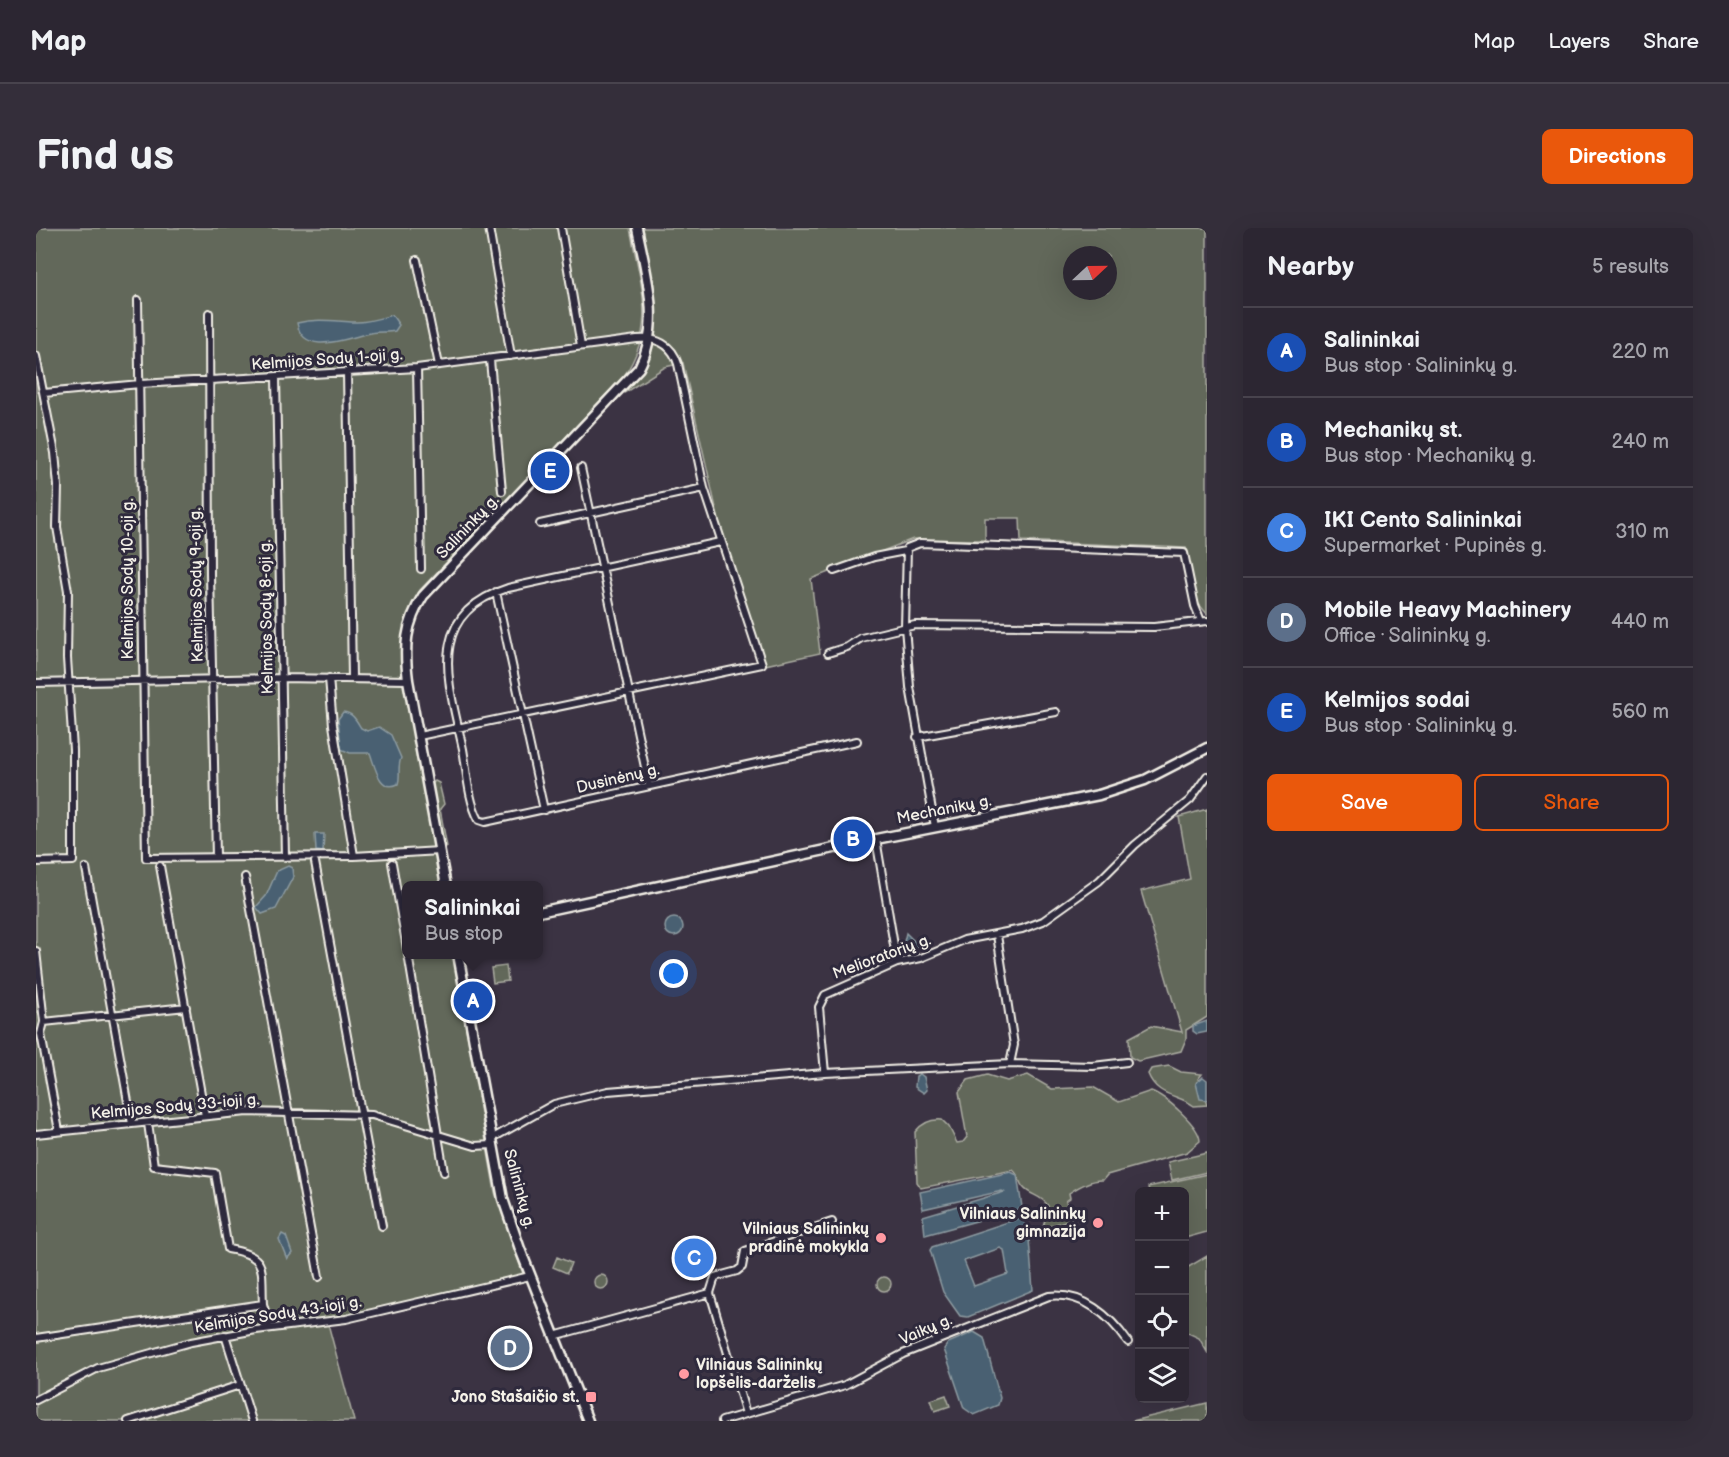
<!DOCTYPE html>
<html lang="en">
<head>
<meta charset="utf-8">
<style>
	:root { --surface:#2c2632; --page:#342e3a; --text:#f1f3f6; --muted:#a6a5ac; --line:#48434d; --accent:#ea580c }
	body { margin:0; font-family:"Balsamiq Sans",sans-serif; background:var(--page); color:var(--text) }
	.controls { position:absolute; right:18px; bottom:18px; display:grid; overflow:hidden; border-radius:9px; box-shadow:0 6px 24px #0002 }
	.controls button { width:54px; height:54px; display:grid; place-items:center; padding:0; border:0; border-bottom:2px solid var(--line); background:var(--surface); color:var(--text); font:30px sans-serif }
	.compass { position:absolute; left:1027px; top:18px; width:54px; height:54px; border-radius:50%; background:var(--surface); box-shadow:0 6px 24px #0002; rotate:68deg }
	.you { position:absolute; left:638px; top:746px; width:21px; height:21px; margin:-15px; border:4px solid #fff; border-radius:50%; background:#1a73e8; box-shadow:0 0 0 9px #1a73e833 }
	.badge { display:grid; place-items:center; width:39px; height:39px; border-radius:50%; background:var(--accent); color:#fff; font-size:20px; font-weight:700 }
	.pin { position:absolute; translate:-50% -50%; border:3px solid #fff; box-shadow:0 2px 6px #0006 }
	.popup { position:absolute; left:366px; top:653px; width:141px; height:78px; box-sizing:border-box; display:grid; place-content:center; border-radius:9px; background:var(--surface); filter:drop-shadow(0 2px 4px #0005); font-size:20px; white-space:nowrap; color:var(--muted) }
	.popup b { font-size:22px; color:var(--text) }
	.popup::after { content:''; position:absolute; left:50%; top:100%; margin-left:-12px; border:12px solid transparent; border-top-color:var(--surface) }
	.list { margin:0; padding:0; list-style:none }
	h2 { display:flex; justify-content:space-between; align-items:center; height:78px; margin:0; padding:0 24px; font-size:26px }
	h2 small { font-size:20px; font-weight:400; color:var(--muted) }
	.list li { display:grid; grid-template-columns:39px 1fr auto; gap:18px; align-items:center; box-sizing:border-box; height:90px; padding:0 24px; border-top:2px solid var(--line) }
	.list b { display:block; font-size:22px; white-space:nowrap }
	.list p { margin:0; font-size:20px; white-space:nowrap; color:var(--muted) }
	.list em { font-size:20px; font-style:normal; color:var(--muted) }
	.actions { display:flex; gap:12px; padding:18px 24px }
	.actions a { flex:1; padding:14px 0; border:2px solid var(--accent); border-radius:9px; text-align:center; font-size:21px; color:var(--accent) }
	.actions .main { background:var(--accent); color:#fff }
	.icon { flex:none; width:33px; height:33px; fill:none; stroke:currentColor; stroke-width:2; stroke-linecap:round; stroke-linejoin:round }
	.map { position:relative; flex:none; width:1171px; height:1193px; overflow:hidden; border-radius:9px }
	header { display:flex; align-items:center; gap:36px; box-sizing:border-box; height:84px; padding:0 30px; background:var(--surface); border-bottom:2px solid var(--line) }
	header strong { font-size:28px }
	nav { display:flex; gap:33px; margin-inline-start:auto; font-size:21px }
	.intro { display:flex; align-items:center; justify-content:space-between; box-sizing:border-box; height:144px; padding:0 36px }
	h1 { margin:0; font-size:42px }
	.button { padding:15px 27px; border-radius:9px; background:var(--accent); color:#fff; font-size:21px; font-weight:700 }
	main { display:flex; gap:36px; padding:0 36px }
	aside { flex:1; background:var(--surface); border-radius:9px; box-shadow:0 6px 24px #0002 }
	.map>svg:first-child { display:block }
	.green { fill:#62685a; stroke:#abaca1; stroke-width:1.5; fill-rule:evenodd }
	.water { fill:#496172; stroke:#8d9ba1; stroke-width:1.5; fill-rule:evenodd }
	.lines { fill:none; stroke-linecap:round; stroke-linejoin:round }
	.minor-casing { stroke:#f4f1e8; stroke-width:10 }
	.secondary-casing { stroke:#f4f1e8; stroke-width:13 }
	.minor { stroke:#2f2a3d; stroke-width:6 }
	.secondary { stroke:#2f2a3d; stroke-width:8 }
	.poi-dot { fill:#ff9aa2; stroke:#2f2a3d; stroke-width:2 }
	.labels { text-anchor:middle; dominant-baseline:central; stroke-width:6; stroke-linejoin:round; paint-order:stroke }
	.street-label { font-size:16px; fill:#f4f1e8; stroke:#2f2a3d }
	.poi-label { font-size:16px; font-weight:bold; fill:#f4f1e8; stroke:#2f2a3d; text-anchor:end }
</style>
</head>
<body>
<header>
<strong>Map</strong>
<nav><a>Map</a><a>Layers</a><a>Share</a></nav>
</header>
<div class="intro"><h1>Find us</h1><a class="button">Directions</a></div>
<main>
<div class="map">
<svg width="1171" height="1193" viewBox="0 0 1171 1193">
	<rect width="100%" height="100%" fill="#3b3343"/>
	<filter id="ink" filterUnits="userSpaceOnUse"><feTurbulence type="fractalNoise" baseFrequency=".0167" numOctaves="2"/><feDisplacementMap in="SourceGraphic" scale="12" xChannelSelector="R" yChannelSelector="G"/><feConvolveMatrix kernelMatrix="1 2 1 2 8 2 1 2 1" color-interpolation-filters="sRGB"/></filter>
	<g filter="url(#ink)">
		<path class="green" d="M0 0H594C604 55 622 98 588 148L384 362C367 390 363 414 367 446L405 657 371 658V726L417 727 459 964 487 1046 291 1092 318 1193H0Z
			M607 0H1171V386L1162 375 1150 320 985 313 984 290H949V312L877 311 775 351 784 425 729 437 685 302 647 135 629 139 588 165C597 154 608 144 613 131 629 91 613 40 607 0ZM1036 27H1072V63H1036Z
			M399 553 403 555 408 576 404 581 411 619 407 614 396 556Z
			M1171 581V789L1150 802V811L1145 823 1102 833 1094 829 1093 810 1115 798 1146 804 1105 663 1154 651 1143 589Z
			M470 738 472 753 457 755 455 740Z
			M1133 838 1145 844 1166 846 1162 851 1171 877 1158 878C1142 866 1121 869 1112 846L1115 841Z
			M951 847 971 853 992 847 1016 861 1057 859 1083 874 1115 863C1129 868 1164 898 1164 913L1151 924 1071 947 1067 952C1056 951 1042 959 1033 965L1034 970 1030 973 1036 991 1007 1000 1012 978C1006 967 994 968 987 959 982 954 984 947 977 942L885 960 881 954 879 904C886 895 894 891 906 892L913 899 921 915 927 914 931 909 923 864 932 852Z
			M1171 925V944L1136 952 1132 934Z
			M1171 946V1004L1149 1010 1148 964 1113 963 1112 959Z
			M1171 1028V1124L1163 1110 1148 1103 1149 1041Z
			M521 1029 535 1035 531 1045 517 1039Z
			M558 1054a7 7 0 1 1 14 0a7 7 0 1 1-14 0Z
			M841 1056a7 7 0 1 1 14 0a7 7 0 1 1-14 0Z
			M910 1167 914 1178 899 1183 895 1172Z
			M1171 1175V1193H1096Z"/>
		<path class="water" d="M356 87 363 97 359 103C351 105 343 103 335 105 315 108 267 131 261 95 280 90 298 93 318 94 329 95 345 90 356 87Z
			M307 484C317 485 320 492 325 500L331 503 343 499 355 507 365 530C361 540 365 548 362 556 343 565 339 538 334 525H314L305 521 302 491Z
			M279 606H288L287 624 280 623Z
			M252 638 256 640 257 649 240 681 226 686 220 679 230 668 241 643Z
			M629 699a9 9 0 1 1 18 0a9 9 0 1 1-18 0Z
			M870 705 882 717 873 724 867 718Z
			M1171 793V804L1161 806 1157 803V798Z
			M884 846 888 849 891 862 888 865 879 859 880 848Z
			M1167 849 1171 852V872L1164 871 1160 855Z
			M975 944 981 947 986 979 984 981 889 1007 887 988 968 964 966 963 887 981 884 964Z
			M984 990 992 998 997 1062 932 1089 924 1088 907 1064 894 1022 896 1019ZM964 1020 968 1022 972 1046 938 1058 928 1033Z
			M246 1006 250 1008 256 1025 251 1031 243 1011Z
			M938 1104 948 1110 964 1170 962 1177 938 1187 928 1180 908 1121 912 1115Z"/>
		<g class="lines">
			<defs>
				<path id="minor" d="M453 0 475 128
					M525 0 545 118
					M381 32 403 137
					M102 72 110 630 318 628
					M173 85 174 346 180 629
					M0 128 19 225 22 258 21 299 32 363 31 430 37 522V633L0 634
					M454 132 466 263
					M381 140 385 341
					M311 144 316 450
					M240 149 249 629
					M8 165 104 156 381 140 601 111C620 109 636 116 642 136L668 260 726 436 383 508
					M545 240 613 558
					M504 296 668 260
					M684 314 472 360C387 387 413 455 427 521 431 543 432 572 443 592L449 594 821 513
					M798 343 838 329 869 323
					M460 364 508 582
					M792 425 811 419 825 410 879 397 1118 399 1171 393
					M293 450 297 497 318 628 404 623
					M0 455 245 450 372 452
					M881 509 1020 484
					M899 599 874 459 869 399 871 320 884 315 1148 325 1159 378 1165 393
					M840 611 861 735
					M279 634 346 998
					M356 635 371 721
					M124 638 169 888
					M50 640 96 896
					M209 649 283 1049
					M961 707 978 817 974 836
					M0 723 8 794 5 806 23 903
					M372 726 408 944
					M8 794 150 779
					M789 845 974 836 1057 838 1091 834
					M112 895 118 938 179 945 192 1021C233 1028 225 1040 227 1076
					M0 906 211 884 336 887 439 918 456 917
					M455 911 518 876 572 863 789 845 783 779 789 767 861 735 885 730 928 712 986 701 1007 693 1063 653 1099 617 1154 572 1171 548
					M674 1065 710 1186
					M189 1107 216 1193
					M518 1108 674 1065 679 1049 701 1043 706 1039 709 1023 796 994
					M0 1110 227 1076 234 1100
					M0 1172 62 1140 155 1114 220 1102 310 1091 494 1048
					M92 1193 204 1157
					M686 1193 809 1157 867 1126 1013 1068C1047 1064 1074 1088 1092 1114"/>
				<path id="secondary" d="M410 658 372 452C368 420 369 396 387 368L603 140C626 96 610 46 601 0
					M503 684 840 611 1063 567 1109 552 1171 520
					M422 726 467 971 484 1021 552 1193"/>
			</defs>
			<use href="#minor" class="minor-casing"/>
			<use href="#secondary" class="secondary-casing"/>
			<use href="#minor" class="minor"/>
			<use href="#secondary" class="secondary"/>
		</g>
	</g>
	<g class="poi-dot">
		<circle cx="1062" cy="995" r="6"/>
		<circle cx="845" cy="1010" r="6"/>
		<circle cx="648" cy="1146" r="6"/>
		<rect x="549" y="1163" width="12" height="12" rx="3"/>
	</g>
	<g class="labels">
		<g class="street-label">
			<text transform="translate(291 132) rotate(-4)">Kelmijos Sodų 1-oji g.</text>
			<text transform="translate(432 299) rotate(-46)">Salininkų g.</text>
			<text transform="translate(92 351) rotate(-90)">Kelmijos Sodų 10-oji g.</text>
			<text transform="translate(161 357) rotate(-91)">Kelmijos Sodų 9-oji g.</text>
			<text transform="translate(231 389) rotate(-91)">Kelmijos Sodų 8-oji g.</text>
			<text transform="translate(582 551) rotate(-13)">Dusinėnų g.</text>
			<text transform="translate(908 582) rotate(-11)">Mechanikų g.</text>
			<text transform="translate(846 729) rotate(-20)">Melioratorių g.</text>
			<text transform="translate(139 879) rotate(-5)">Kelmijos Sodų 33-ioji g.</text>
			<text transform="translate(483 961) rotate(75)">Salininkų g.</text>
			<text transform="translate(242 1087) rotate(-9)">Kelmijos Sodų 43-ioji g.</text>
			<text transform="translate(890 1102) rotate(-23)">Vaikų g.</text>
		</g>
		<g class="poi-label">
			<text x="1050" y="986">Vilniaus Salininkų<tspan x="1050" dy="18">gimnazija</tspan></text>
			<text x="833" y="1001">Vilniaus Salininkų<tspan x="833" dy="18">pradinė mokykla</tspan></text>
			<text x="660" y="1137" text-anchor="start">Vilniaus Salininkų<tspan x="660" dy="18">lopšelis-darželis</tspan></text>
			<text x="543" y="1169">Jono Stašaičio st.</text>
		</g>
	</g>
</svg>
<div class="controls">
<button>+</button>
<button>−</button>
<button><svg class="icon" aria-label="locate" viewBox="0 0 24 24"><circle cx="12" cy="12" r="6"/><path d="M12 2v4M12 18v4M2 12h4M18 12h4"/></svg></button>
<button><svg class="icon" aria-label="layers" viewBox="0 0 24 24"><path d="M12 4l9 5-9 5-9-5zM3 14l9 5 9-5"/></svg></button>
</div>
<svg class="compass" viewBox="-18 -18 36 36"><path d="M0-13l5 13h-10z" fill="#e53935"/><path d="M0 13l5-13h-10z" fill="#a6a5ac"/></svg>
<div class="you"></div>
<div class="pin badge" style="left:437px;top:773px;background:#1a4fb4">A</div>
<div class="popup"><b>Salininkai</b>Bus stop</div>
<div class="pin badge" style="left:817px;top:611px;background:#1a4fb4">B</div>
<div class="pin badge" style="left:658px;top:1030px;background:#3f7fe0">C</div>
<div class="pin badge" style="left:474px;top:1120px;background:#5c6f8a">D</div>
<div class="pin badge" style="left:514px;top:243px;background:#1a4fb4">E</div>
</div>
<aside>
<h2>Nearby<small>5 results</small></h2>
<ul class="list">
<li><span class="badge" style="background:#1a4fb4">A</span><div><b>Salininkai</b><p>Bus stop · Salininkų g.</p></div><em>220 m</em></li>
<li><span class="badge" style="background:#1a4fb4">B</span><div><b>Mechanikų st.</b><p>Bus stop · Mechanikų g.</p></div><em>240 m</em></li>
<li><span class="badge" style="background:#3f7fe0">C</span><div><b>IKI Cento Salininkai</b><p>Supermarket · Pupinės g.</p></div><em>310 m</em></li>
<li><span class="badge" style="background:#5c6f8a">D</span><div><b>Mobile Heavy Machinery</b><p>Office · Salininkų g.</p></div><em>440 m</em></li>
<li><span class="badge" style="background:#1a4fb4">E</span><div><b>Kelmijos sodai</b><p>Bus stop · Salininkų g.</p></div><em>560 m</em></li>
</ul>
<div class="actions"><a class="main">Save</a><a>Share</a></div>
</aside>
</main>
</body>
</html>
